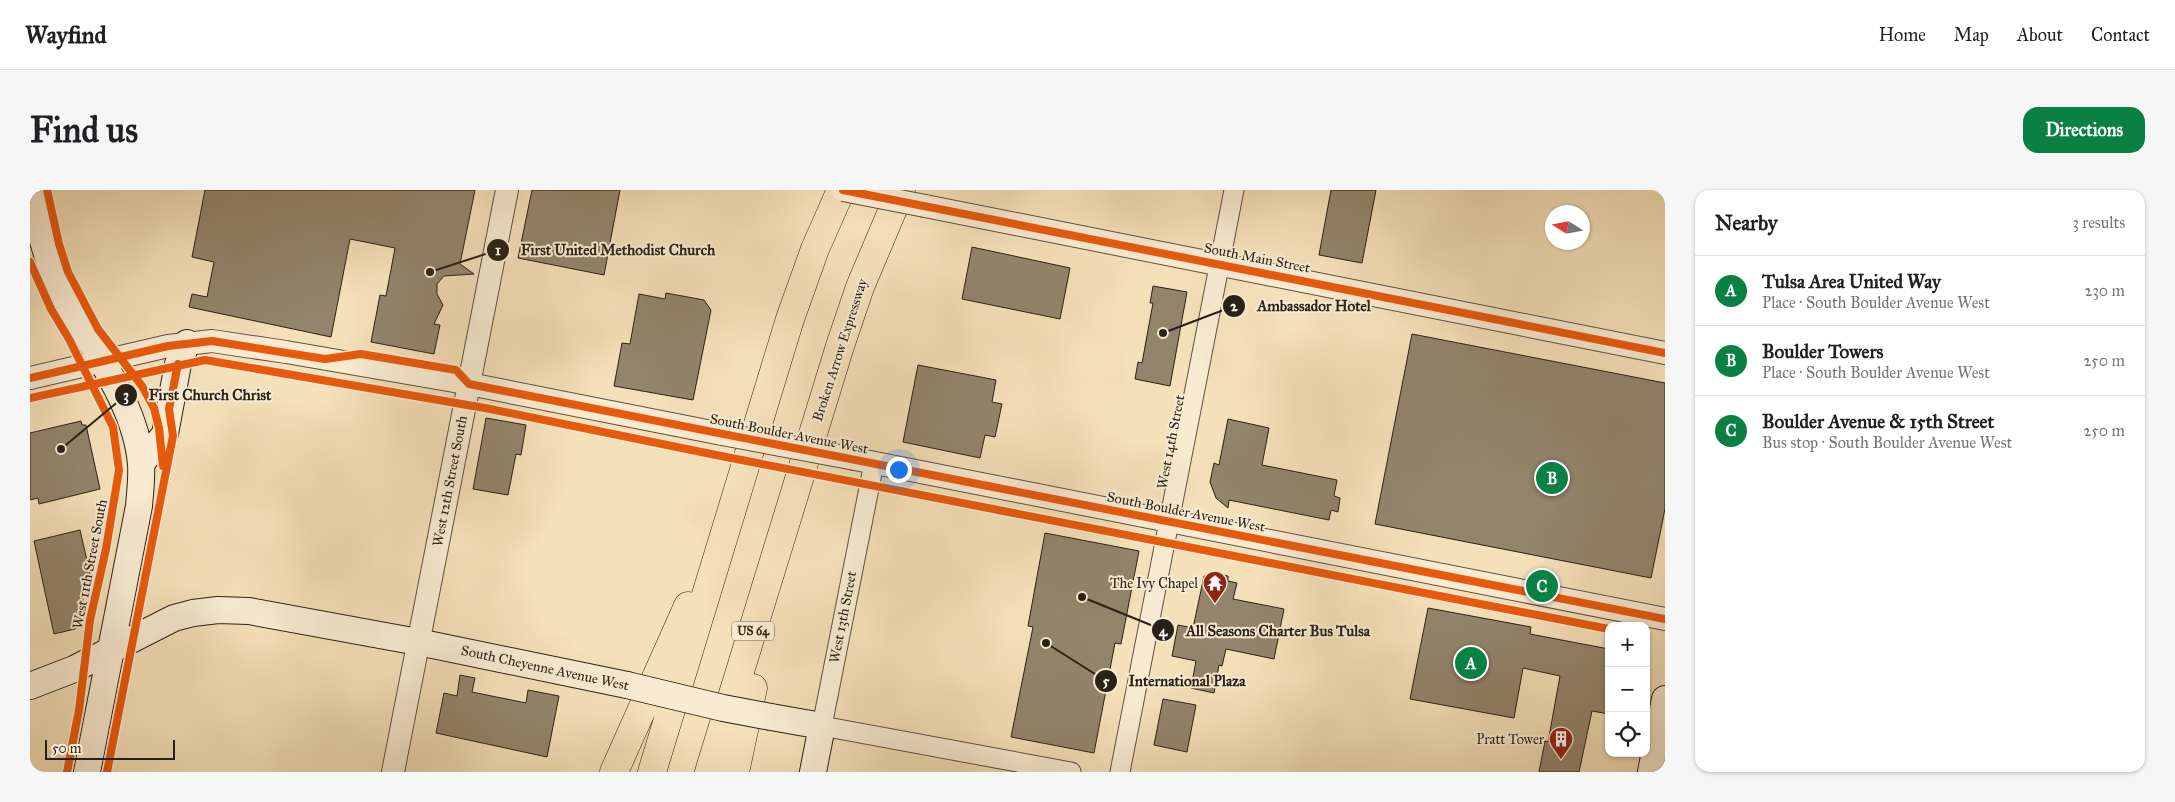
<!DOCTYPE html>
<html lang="en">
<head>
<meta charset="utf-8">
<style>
	:root { --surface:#fff; --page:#f6f6f6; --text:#202124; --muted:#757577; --line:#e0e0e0; --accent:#0b8043 }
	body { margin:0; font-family:"IM FELL Great Primer",serif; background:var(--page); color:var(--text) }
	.controls { position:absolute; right:15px; bottom:15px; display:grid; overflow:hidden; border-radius:10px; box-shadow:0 1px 4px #0004 }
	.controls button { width:45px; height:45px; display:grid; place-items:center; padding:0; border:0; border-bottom:1px solid var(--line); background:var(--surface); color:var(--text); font:25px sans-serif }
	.compass { position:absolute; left:1515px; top:15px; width:45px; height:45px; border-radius:50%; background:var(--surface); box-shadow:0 1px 4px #0004; rotate:281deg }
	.scale { position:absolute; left:15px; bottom:12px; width:130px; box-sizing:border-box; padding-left:5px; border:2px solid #292117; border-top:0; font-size:14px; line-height:18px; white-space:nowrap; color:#292117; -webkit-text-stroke:4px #f8ebd2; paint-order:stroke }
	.you { position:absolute; left:868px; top:279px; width:18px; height:18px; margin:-12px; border:4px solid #fff; border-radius:50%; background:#1a73e8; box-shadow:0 0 0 8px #1a73e833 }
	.badge { display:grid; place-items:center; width:32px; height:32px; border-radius:50%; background:var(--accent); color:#fff; font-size:16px; font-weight:700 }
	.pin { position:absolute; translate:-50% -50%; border:2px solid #fff; box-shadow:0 1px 5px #0006 }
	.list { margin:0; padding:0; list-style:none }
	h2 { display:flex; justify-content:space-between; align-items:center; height:65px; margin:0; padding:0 20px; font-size:21px }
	h2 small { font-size:16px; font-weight:400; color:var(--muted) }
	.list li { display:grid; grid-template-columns:32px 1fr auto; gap:15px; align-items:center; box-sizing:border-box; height:70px; padding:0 20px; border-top:1px solid var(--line) }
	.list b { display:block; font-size:19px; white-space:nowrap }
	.list p { margin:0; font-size:16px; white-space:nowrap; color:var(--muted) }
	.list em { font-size:16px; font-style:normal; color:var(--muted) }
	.icon { flex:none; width:28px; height:28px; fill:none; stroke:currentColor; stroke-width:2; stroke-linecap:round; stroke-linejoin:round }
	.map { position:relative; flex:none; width:1635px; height:582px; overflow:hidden; border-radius:15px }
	header { display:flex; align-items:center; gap:30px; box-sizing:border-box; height:70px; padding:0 25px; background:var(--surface); border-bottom:1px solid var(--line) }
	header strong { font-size:24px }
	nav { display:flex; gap:28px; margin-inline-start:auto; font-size:18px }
	.intro { display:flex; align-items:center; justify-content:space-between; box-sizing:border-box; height:120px; padding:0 30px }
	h1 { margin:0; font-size:35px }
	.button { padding:12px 22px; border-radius:15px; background:var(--accent); color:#fff; font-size:18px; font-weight:700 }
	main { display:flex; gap:30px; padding:0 30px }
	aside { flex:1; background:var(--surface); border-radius:15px; box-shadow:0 1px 4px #0004 }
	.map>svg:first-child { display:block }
	.building { fill:#93846b; stroke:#292117 }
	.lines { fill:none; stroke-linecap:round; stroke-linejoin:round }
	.minor-casing { stroke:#5c5140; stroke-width:21 }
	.tertiary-casing { stroke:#5c5140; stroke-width:24 }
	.secondary-casing { stroke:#292117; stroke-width:28 }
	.motorway-casing { stroke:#292117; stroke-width:29 }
	.minor { stroke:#f8ebd2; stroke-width:19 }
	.tertiary { stroke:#f8ebd2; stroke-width:22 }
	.secondary { stroke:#f8ebd2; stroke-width:26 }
	.motorway { stroke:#f4e0b9; stroke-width:28 }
	.tertiary-bridge-casing { stroke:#5c5140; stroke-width:24; stroke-linecap:butt }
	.secondary-bridge-casing { stroke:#292117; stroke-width:28; stroke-linecap:butt }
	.tertiary-bridge { stroke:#f8ebd2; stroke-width:22 }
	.secondary-bridge { stroke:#f8ebd2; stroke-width:26 }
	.cycleway-casing { stroke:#f8ebd2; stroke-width:11 }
	.cycleway { stroke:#e8590c; stroke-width:8 }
	.labels { text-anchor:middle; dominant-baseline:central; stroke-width:4; stroke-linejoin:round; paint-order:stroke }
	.shield { fill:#f8ebd2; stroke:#675e4f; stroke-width:1 }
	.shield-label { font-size:12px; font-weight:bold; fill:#292117 }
	.street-label { font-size:14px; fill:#292117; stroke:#f8ebd2 }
	.poi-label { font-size:14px; fill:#292117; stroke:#f8ebd2; text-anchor:end }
	.leader { fill:none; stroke:#292117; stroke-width:2 }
	.callout-dot { fill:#292117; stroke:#f8ebd2; stroke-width:2 }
	.mark-label { font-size:15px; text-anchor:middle; font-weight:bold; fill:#fff }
	.callout-label { font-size:15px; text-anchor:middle; font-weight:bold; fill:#292117; stroke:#f8ebd2; stroke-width:4; stroke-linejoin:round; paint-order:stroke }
</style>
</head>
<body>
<header>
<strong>Wayfind</strong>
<nav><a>Home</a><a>Map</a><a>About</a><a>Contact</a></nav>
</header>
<div class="intro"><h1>Find us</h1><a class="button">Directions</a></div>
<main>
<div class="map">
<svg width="1635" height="582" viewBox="0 0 1635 582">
	<rect width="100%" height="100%" fill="#f4e0b9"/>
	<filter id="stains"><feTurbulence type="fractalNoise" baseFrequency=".004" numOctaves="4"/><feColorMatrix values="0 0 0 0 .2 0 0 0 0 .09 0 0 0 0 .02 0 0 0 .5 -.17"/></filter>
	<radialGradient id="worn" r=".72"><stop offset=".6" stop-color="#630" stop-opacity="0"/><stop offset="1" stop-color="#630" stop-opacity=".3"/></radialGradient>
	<path class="building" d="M175 0H445L430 74 444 84 414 86 407 94V104L413 115 404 134 410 135 404 164 341 152 350 105 356 106 365 58 320 49 301 147 159 117 162 104 177 107 184 72 162 67Z
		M502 0H590L574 85 488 68Z
		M1301 0H1346L1332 73 1289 65Z
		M942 57 1040 78 1030 129 932 109Z
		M1123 96 1157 102 1140 196 1105 189 1108 172 1112 173 1123 113H1120Z
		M636 103 674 110 681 120 663 210 584 196 592 153 600 154 609 104 635 109Z
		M1382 144 1635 193V319L1621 388 1345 334Z
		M888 175 966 190 962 212 972 214 965 247 955 245 950 268 873 252Z
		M456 228 496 235 491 265 486 264 478 305 443 299Z
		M1198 229 1239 238 1232 275 1307 290 1304 306 1310 308 1308 322 1301 320 1299 330 1199 310 1198 318 1186 308 1180 292 1184 273 1189 275Z
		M51 231 52 235H56L70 299 9 314 8 308 0 310V243Z
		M50 340 61 388 59 399 51 401 55 418 50 435 45 439 24 444 4 351Z
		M1015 343 1109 361 1091 454 1085 453 1064 563 981 547 1003 437 998 436Z
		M1185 384 1198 386V391L1207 393 1203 409 1254 419 1244 469 1196 459 1192 476 1189 475 1184 503 1161 498 1166 471 1142 466 1148 435 1163 438 1174 386 1184 388Z
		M1398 418 1501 437 1500 444 1579 459V524L1562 521 1549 582H1509L1515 551 1518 552 1530 486 1493 478 1484 528 1380 509Z
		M430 485 445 488 442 502 496 513 498 500 529 506 517 567 406 543 414 503 427 506Z
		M1133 509 1166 515 1157 562 1124 555Z"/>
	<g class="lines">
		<defs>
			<path id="minor" d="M844 273 792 536 1041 582
				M1090 582 1204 0"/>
			<path id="tertiary" d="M895 16 1635 163
				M0 188 138 156 182 151 256 162 424 191 692 244
				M825 269 1635 429
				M363 582 477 0"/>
			<path id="secondary" d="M1 0C8 31 15 66 29 95 56 151 106 211 111 274 112 288 110 303 109 316L57 582
				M111 274 135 244 148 174 157 153
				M0 496 44 479 144 428 163 423 188 420 219 421 388 452 597 495
				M741 527 792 536 783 582
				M1621 582 1635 509"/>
			<path id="motorway" d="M584 582 658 416
				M622 582 760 129 785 59 811 0
				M679 582 810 156 830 97 871 0
				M705 582 723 498"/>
		</defs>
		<use href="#minor" class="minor-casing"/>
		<use href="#tertiary" class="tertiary-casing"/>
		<use href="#secondary" class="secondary-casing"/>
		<use href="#motorway" class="motorway-casing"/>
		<use href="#minor" class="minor"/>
		<use href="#tertiary" class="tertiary"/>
		<use href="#secondary" class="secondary"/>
		<use href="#motorway" class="motorway"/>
		<defs>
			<path id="tertiary-bridge" d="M813 0 895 16
				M692 244 825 269"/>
			<path id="secondary-bridge" d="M597 495 693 518 741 527"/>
		</defs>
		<use href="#tertiary-bridge" class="tertiary-bridge-casing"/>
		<use href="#secondary-bridge" class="secondary-bridge-casing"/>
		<use href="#tertiary-bridge" class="tertiary-bridge"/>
		<use href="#secondary-bridge" class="secondary-bridge"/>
		<defs>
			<path id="cycleway" d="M17 0 29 54 38 82 68 139 112 196 124 218 129 238 133 276
				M813 0 1635 163
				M0 72 21 119 39 149 83 237 89 280 76 359 60 430 49 520 37 582
				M0 188 138 156 182 151 295 169 331 164 426 180 439 194 1635 429
				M0 208 175 170 455 218 686 265 1579 439
				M77 582 143 246 139 219 148 174"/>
		</defs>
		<use href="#cycleway" class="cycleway-casing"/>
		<use href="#cycleway" class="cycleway"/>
	</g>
	<defs>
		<symbol id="temple-pin" viewBox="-11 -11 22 30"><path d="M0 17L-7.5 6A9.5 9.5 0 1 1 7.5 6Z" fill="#8f2418" stroke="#f8ebd2"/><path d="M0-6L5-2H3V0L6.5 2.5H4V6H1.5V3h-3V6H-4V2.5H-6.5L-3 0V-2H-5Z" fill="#fff"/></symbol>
		<symbol id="building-pin" viewBox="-11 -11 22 30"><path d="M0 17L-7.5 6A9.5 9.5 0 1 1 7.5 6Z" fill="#8f2418" stroke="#f8ebd2"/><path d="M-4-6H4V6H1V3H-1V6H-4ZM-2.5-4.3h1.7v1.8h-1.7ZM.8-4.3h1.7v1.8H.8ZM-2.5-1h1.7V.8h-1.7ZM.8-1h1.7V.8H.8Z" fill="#fff"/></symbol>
	</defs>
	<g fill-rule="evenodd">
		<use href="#temple-pin" x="1171" y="379" width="28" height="38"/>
		<use href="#building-pin" x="1517" y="535" width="28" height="38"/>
	</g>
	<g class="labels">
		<rect class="shield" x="702" y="431.5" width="42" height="19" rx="4"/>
		<g class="shield-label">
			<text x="723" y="441">US 64</text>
		</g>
		<g class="street-label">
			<text transform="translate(1227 68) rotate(11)">South Main Street</text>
			<text transform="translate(810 160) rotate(-72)">Broken Arrow Expressway</text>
			<text transform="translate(759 244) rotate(11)">South Boulder Avenue West</text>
			<text transform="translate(1141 252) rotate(-79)">West 14th Street</text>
			<text transform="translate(420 291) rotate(-79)">West 12th Street South</text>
			<text transform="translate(1156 322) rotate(11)">South Boulder Avenue West</text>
			<text transform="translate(60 374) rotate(-79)">West 11th Street South</text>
			<text transform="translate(813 427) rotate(-79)">West 13th Street</text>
			<text transform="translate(515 478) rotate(12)">South Cheyenne Avenue West</text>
		</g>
		<g class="poi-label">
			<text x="1168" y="393">The Ivy Chapel</text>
			<text x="1514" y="549">Pratt Tower</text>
		</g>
	</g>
	<path class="leader" d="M400 82L468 60M1133 143L1204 116M31 259L96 205M1052 407L1133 440M1016 453L1076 491"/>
	<g class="callout-dot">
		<circle cx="400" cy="82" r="5"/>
		<circle cx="1133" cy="143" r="5"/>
		<circle cx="31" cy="259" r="5"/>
		<circle cx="1052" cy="407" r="5"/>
		<circle cx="1016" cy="453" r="5"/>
		<circle cx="468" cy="60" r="12"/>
		<circle cx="1204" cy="116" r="12"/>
		<circle cx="96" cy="205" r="12"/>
		<circle cx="1133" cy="440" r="12"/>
		<circle cx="1076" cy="491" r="12"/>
	</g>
	<g class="mark-label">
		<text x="468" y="65">1</text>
		<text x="1204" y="121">2</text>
		<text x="96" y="210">3</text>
		<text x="1133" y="446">4</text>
		<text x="1076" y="496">5</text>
	</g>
	<g class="callout-label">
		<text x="588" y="65">First United Methodist Church</text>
		<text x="1284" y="121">Ambassador Hotel</text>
		<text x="180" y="210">First Church Christ</text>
		<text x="1248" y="446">All Seasons Charter Bus Tulsa</text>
		<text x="1157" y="496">International Plaza</text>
	</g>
	<rect width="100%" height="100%" filter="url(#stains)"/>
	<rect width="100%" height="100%" fill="url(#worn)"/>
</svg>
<div class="controls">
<button>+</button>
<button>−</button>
<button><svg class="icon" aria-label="locate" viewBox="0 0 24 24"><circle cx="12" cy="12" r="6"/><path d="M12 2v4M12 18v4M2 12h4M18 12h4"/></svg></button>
</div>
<svg class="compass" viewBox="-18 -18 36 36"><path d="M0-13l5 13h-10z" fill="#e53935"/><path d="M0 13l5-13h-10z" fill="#757577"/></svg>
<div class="scale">50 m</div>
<div class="you"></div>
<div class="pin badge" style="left:1441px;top:473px">A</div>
<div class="pin badge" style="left:1522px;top:288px">B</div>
<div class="pin badge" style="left:1512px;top:396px">C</div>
</div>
<aside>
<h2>Nearby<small>3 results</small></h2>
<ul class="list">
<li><span class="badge">A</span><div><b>Tulsa Area United Way</b><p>Place · South Boulder Avenue West</p></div><em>230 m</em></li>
<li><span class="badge">B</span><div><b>Boulder Towers</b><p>Place · South Boulder Avenue West</p></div><em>250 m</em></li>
<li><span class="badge">C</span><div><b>Boulder Avenue &amp; 15th Street</b><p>Bus stop · South Boulder Avenue West</p></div><em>250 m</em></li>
</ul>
</aside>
</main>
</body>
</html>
